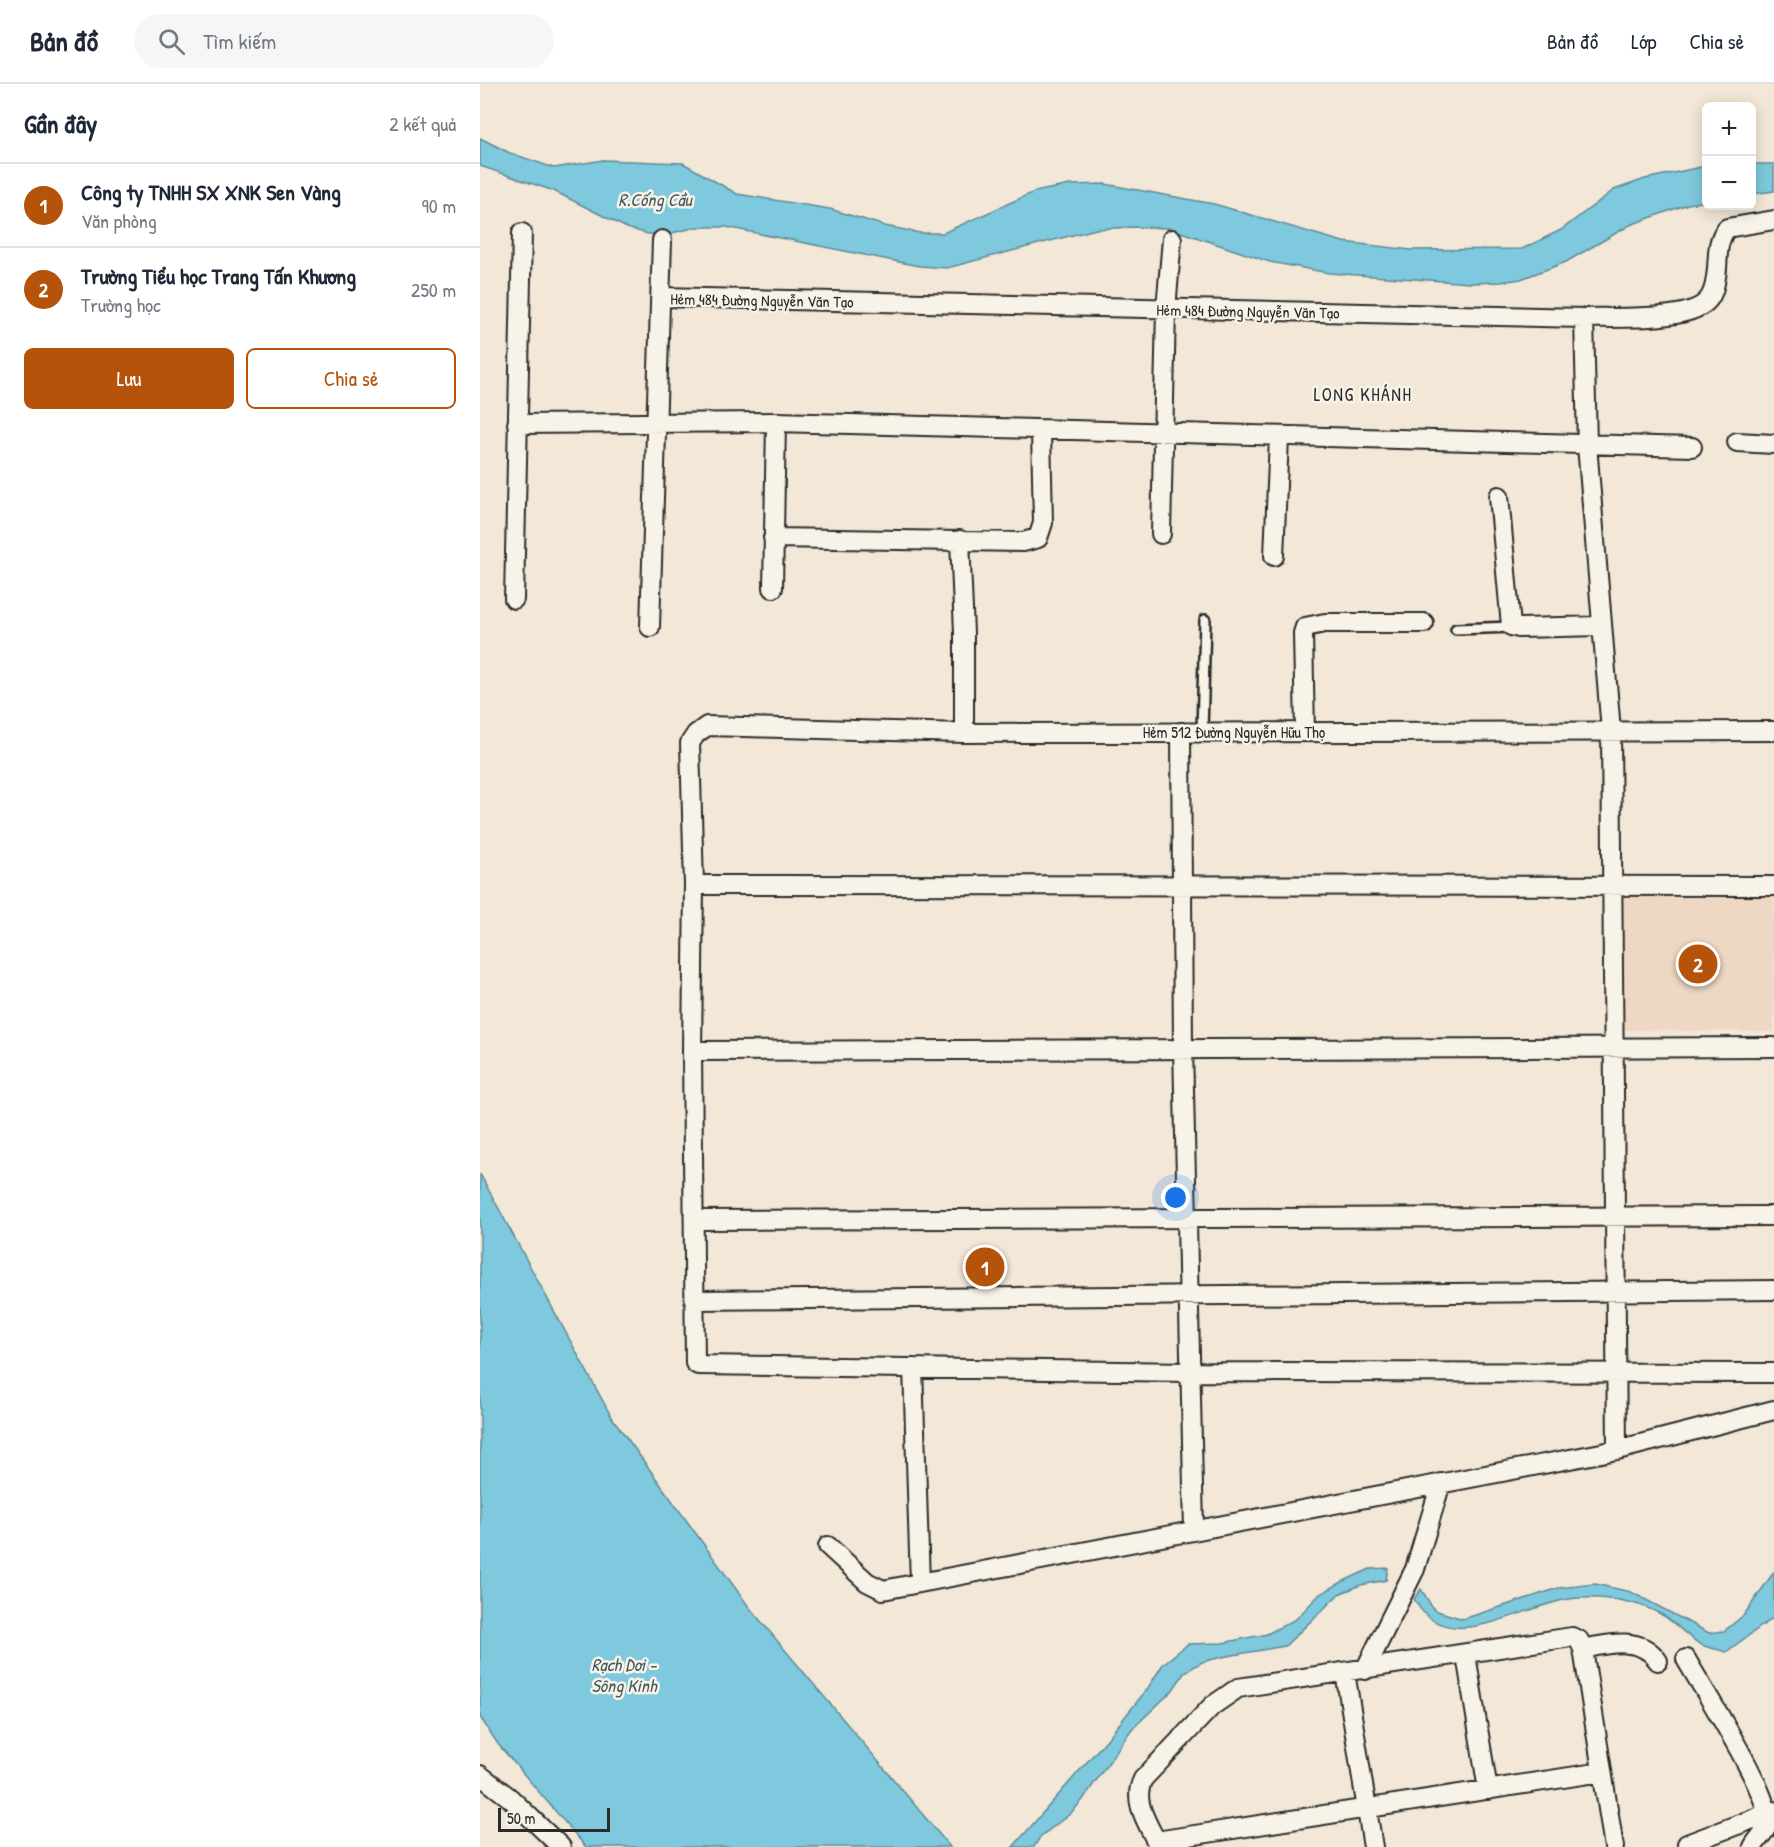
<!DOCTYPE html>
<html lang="vi">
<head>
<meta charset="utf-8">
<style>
	:root { --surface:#fff; --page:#f6f6f7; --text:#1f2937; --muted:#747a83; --line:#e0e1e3; --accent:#b45309 }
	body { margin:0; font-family:"Patrick Hand",sans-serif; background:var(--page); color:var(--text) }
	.controls { position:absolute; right:18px; top:18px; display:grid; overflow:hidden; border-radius:9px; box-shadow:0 3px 15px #0003 }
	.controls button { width:54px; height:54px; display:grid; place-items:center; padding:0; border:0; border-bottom:2px solid var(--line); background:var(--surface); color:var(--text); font:30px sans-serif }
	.scale { position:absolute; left:18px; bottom:15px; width:112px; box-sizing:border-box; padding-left:6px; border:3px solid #2b2b2b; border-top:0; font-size:16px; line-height:21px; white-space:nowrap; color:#2b2b2b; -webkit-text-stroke:4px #f7f3e8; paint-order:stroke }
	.you { position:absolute; left:696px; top:1114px; width:21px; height:21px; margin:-15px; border:4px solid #fff; border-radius:50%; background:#1a73e8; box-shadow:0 0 0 9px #1a73e833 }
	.badge { display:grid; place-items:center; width:39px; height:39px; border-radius:50%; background:var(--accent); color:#fff; font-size:20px; font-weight:700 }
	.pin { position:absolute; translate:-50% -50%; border:3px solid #fff; box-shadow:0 2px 6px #0006 }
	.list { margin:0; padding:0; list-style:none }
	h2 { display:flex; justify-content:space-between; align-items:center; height:78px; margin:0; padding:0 24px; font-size:26px }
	h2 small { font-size:20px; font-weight:400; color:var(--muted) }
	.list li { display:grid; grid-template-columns:39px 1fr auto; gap:18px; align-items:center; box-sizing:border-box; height:84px; padding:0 24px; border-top:2px solid var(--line) }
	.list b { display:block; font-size:22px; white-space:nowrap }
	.list p { margin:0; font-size:20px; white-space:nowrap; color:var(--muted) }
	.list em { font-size:20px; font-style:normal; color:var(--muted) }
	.actions { display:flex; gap:12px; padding:18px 24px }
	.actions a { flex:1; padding:14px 0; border:2px solid var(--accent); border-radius:9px; text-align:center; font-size:21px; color:var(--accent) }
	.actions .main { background:var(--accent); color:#fff }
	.icon { flex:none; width:33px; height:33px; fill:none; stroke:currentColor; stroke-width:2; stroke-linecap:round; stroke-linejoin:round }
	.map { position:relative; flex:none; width:1294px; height:1763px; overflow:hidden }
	header { display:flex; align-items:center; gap:36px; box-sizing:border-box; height:84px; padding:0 30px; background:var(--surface); border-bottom:2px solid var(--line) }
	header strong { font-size:28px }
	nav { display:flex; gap:33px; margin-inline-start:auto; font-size:21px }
	.search { width:420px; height:54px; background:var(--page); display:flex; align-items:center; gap:15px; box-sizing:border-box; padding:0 21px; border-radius:33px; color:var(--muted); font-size:22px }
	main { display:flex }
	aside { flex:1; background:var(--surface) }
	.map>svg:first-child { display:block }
	.built { fill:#eed8c3 }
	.water { fill:#7ec9dd; stroke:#5d8a96; stroke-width:1.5 }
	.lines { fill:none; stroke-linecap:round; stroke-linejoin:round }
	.lane-casing { stroke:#2b2b2b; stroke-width:14 }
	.street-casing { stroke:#2b2b2b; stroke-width:22 }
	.lane { stroke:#f7f3e8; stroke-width:9 }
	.street { stroke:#f7f3e8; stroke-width:18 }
	.labels { text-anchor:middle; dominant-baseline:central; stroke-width:5; stroke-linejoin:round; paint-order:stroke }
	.street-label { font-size:16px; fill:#2b2b2b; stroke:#f7f3e8 }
	.water-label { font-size:18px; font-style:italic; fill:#445a60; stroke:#f7f3e8 }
	.neighbourhood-label { font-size:18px; letter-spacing:1.5px; fill:#2b2b2b; stroke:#f7f3e8 }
</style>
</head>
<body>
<header>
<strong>Bản đồ</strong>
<div class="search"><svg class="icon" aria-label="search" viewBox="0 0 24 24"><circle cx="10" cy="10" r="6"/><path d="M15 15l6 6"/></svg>Tìm kiếm</div>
<nav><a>Bản đồ</a><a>Lớp</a><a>Chia sẻ</a></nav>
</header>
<main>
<aside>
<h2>Gần đây<small>2 kết quả</small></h2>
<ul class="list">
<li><span class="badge">1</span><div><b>Công ty TNHH SX XNK Sen Vàng</b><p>Văn phòng</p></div><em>90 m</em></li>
<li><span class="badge">2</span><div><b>Trường Tiểu học Trang Tấn Khương</b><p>Trường học</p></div><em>250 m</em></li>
</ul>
<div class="actions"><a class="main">Lưu</a><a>Chia sẻ</a></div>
</aside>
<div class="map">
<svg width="1294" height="1763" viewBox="0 0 1294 1763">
	<rect width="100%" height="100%" fill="#f3e7d7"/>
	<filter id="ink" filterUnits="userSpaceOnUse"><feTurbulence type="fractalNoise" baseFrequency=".0167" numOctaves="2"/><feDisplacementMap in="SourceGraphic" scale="12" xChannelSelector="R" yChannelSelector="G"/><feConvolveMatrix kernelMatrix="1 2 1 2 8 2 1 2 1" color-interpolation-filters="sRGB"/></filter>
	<g filter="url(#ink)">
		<path class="built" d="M1143 811 1294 813V948L1142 946Z"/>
		<path class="water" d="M0 54 30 69 74 84 123 76 203 79 257 110 350 125 405 142 440 149H463L554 108 590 101 625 100 734 120 863 158 931 166 1042 165 1081 146 1134 106 1165 95 1226 82V117L1208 120 1150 141 1086 178 1041 195 1021 198 991 199 849 189 790 178 689 144 653 143 616 145 467 184 439 182 246 143H217L188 150H168L147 144 74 107 0 82Z
			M1272 80H1294V107L1272 110Z
			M0 1090 131 1332 269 1523 470 1763H106L18 1660 0 1633Z
			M908 1484 906 1496 881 1501 859 1510 805 1562 742 1573 722 1578 705 1588 692 1607 651 1646 602 1717 590 1730 560 1753 554 1763H533L628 1654 668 1604 683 1580 708 1560 742 1559 787 1550 816 1535 840 1510 864 1497 890 1485Z
			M1294 1488V1533L1246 1568C1238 1565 1227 1564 1220 1560 1207 1553 1197 1540 1184 1532 1158 1517 1129 1513 1100 1514 1050 1515 967 1579 934 1515L941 1505 954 1526 983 1535 1079 1504 1115 1500 1151 1508 1229 1549 1244 1547 1264 1531Z"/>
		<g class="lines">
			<defs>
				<path id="lane" d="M976 545 1033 543
					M722 648 725 536"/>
				<path id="street" d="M181 213 1104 234C1132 233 1206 238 1226 218 1233 212 1235 201 1236 193 1239 176 1235 158 1247 144L1294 136
					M1104 234 1107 361 1131 647 1137 1366
					M37 340 296 338 1212 363
					M1257 358 1294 360
					M1019 412 1031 542 1039 544 1122 542
					M681 450 686 225 692 155
					M293 454 543 458 558 454 563 439 561 347
					M480 456 484 549V649
					M794 472 799 353
					M293 504 296 338
					M34 515 42 149
					M170 543 182 156
					M1294 647 484 649 227 642 216 650 210 659 214 801 212 967 1294 963
					M701 648 703 963 714 1446
					M825 648 823 549 825 543 845 539H944
					M214 801 1294 802
					M212 967 215 1279 218 1281 711 1288 1294 1289
					M215 1136 1294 1132
					M216 1216 1294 1206
					M433 1284 440 1499
					M348 1462 387 1498 403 1506 1137 1366 1294 1326
					M1103 1565C1127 1560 1161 1551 1178 1577
					M986 1571 1008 1706
					M1206 1575C1224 1607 1287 1704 1288 1736 1288 1747 1278 1753 1273 1763
					M885 1586 935 1485 961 1399
					M865 1588 893 1763
					M0 1691 30 1714 81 1763
					M676 1757 1122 1688
					M1207 1760 1294 1727
					M679 1763C669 1741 651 1718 663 1695L732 1622 758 1604 1092 1553 1099 1556 1103 1565 1134 1763"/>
			</defs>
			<use href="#lane" class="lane-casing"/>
			<use href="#street" class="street-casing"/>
			<use href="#lane" class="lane"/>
			<use href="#street" class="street"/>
		</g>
	</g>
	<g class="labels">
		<g class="street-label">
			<text transform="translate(282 216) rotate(1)">Hẻm 484 Đường Nguyễn Văn Tạo</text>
			<text transform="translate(768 227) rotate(1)">Hẻm 484 Đường Nguyễn Văn Tạo</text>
			<text x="754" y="648">Hẻm 512 Đường Nguyễn Hữu Thọ</text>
		</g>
		<g class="water-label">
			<text x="175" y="115">R.Cống Cầu</text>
			<text x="144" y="1580">Rạch Dơi -<tspan x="144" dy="21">Sông Kinh</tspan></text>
		</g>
		<g class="neighbourhood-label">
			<text x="883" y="310">LONG KHÁNH</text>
		</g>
	</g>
</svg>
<div class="controls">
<button>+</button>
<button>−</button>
</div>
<div class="scale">50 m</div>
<div class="you"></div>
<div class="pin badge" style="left:505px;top:1183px">1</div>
<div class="pin badge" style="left:1218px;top:880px">2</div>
</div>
</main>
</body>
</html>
